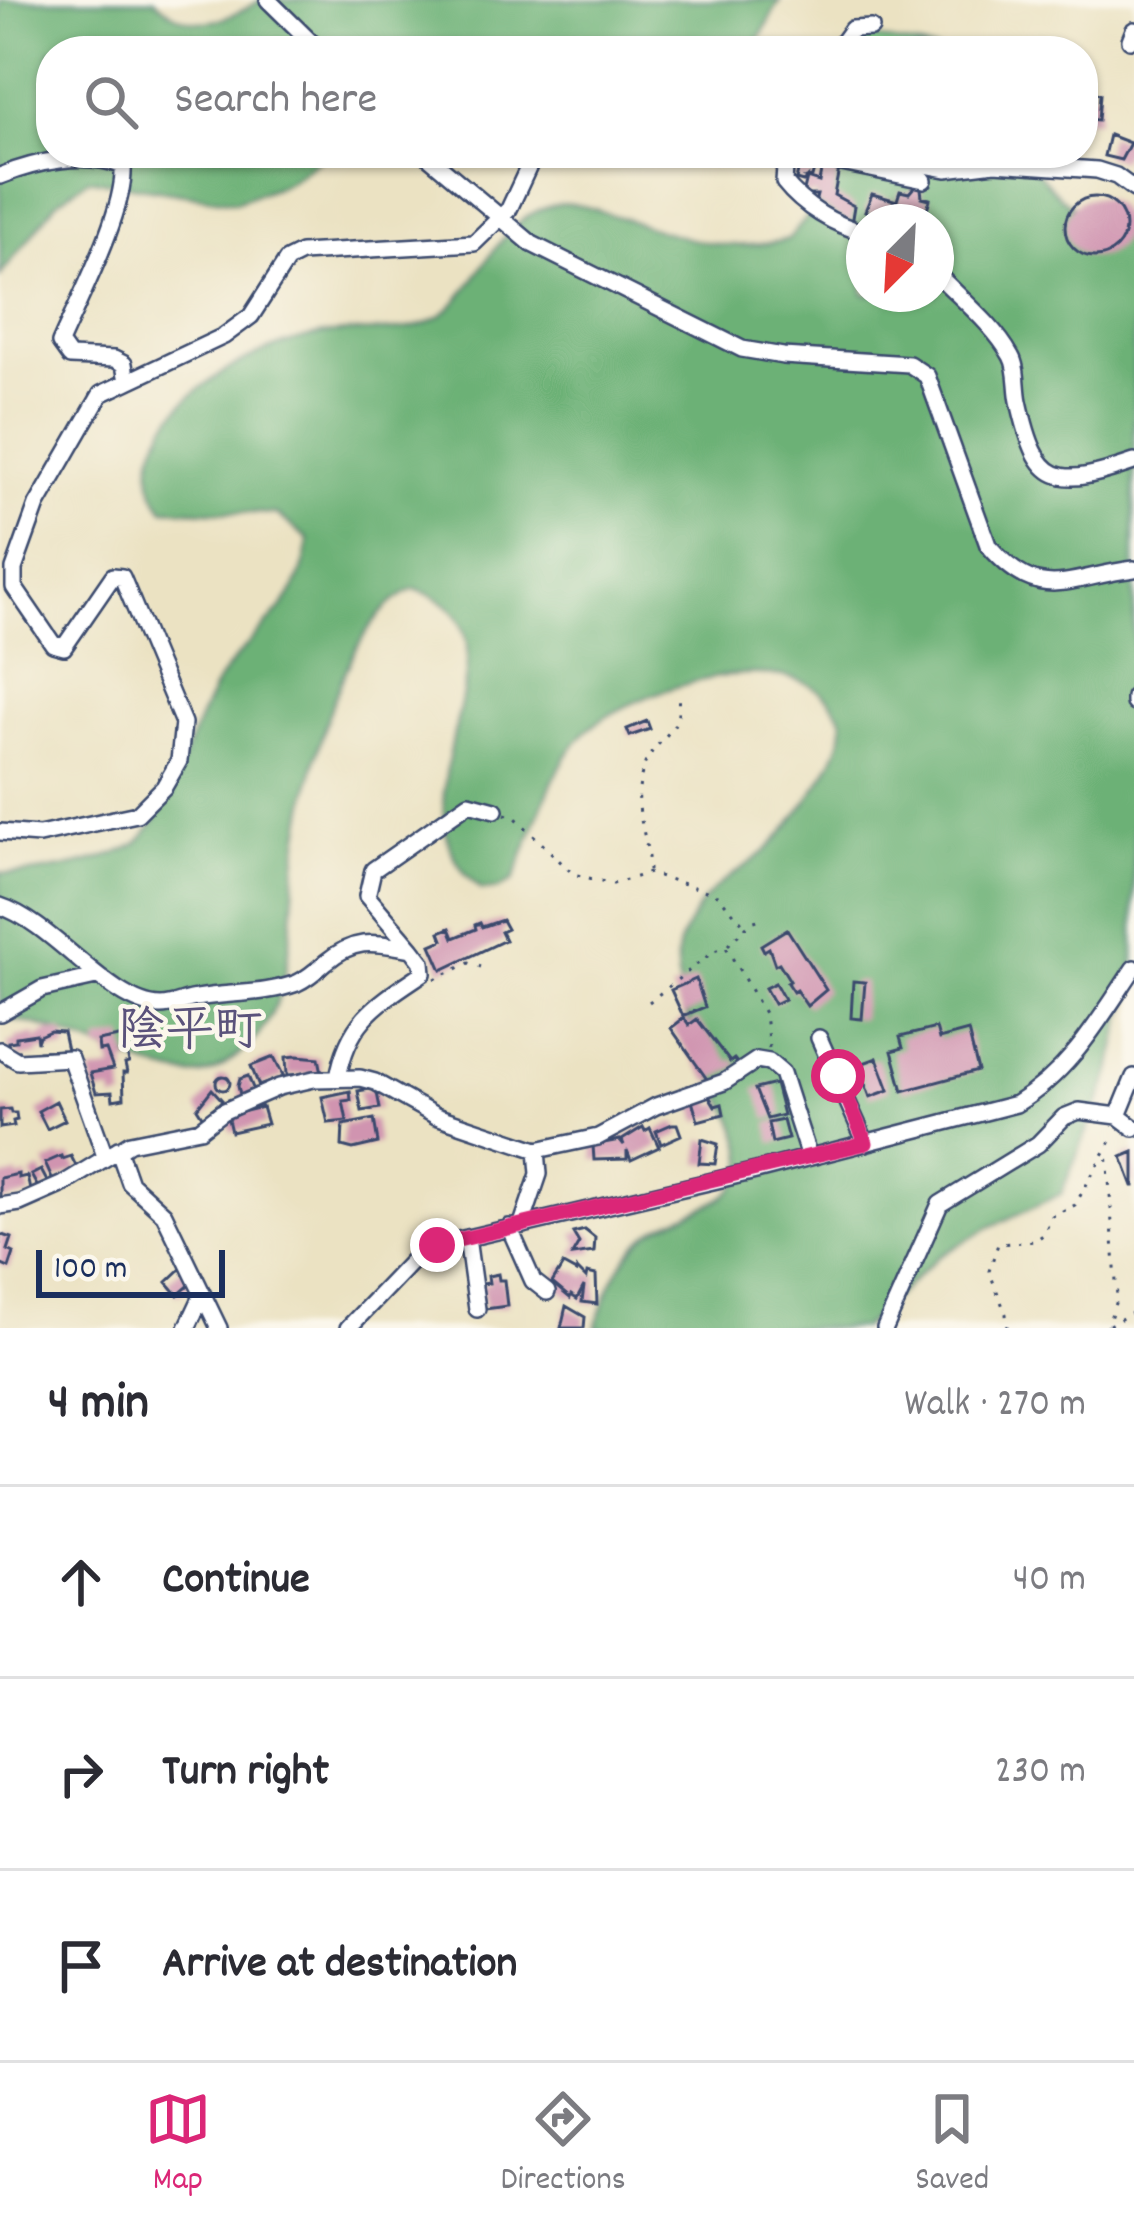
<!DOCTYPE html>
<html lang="en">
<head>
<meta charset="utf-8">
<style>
	:root { --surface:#fff; --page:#f7f7f7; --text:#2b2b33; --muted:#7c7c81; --line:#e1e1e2; --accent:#db2777 }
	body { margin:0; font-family:Dekko,"Klee One",sans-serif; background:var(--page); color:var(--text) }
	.compass { position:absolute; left:846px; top:204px; width:108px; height:108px; border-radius:50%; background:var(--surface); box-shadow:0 3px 9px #0004; rotate:204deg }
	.scale { position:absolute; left:36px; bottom:30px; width:189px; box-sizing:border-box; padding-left:12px; border:6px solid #1b2f5e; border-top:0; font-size:33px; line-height:42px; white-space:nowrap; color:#1b2f5e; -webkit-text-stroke:9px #fbf7ec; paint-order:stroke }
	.stop { position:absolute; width:36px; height:36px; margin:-27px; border:9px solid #db2777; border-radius:50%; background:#fff }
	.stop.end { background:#db2777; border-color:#fff; box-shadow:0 3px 12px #0008 }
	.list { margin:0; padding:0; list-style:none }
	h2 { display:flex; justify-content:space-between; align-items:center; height:156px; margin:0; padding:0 48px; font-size:51px }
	h2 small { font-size:39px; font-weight:400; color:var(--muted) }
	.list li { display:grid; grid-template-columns:78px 1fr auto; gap:36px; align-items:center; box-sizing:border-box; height:192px; padding:0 48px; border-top:3px solid var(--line) }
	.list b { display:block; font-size:45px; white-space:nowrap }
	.list em { font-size:39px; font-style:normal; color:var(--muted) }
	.icon { flex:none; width:66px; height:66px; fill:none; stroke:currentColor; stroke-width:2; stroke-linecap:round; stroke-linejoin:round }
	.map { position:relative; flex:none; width:1134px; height:1328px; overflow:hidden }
	.search { position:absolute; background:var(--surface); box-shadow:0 3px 9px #0004; left:36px; right:36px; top:36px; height:132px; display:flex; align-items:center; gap:30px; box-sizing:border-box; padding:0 42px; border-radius:48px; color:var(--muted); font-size:45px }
	.sheet { height:732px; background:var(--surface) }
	nav { display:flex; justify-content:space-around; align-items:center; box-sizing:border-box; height:168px; border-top:3px solid var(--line); background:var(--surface); font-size:33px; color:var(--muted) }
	nav a { display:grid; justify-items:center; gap:6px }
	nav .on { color:var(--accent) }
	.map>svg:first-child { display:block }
	.green { fill:#85ce8a; stroke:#507e74; stroke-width:3 }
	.forest { fill:#6cb176; stroke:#44706a; stroke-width:3; fill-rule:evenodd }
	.building { fill:#d094b0 }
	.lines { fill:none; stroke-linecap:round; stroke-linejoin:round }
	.minor-casing { stroke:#3a4a6d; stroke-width:20 }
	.path { stroke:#3a4a6d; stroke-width:3; stroke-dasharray:3 9; stroke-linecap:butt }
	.minor { stroke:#fff; stroke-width:15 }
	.route { stroke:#db2777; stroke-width:15 }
	.labels { text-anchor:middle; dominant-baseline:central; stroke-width:9; stroke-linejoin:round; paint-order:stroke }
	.quarter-label { font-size:48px; font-weight:bold; fill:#5a527b; stroke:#fbf7ec }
</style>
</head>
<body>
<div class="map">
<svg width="1134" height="1328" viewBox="0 0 1134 1328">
	<rect width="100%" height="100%" fill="#fbf7ec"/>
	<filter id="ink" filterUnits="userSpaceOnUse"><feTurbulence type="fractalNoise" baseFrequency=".00833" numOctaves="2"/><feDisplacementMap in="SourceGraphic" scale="24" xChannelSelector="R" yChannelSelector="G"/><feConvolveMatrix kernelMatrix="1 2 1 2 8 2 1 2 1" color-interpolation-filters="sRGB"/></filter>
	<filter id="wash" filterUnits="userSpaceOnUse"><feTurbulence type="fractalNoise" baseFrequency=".004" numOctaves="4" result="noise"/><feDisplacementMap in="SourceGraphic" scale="48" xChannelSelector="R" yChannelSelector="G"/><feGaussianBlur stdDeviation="2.7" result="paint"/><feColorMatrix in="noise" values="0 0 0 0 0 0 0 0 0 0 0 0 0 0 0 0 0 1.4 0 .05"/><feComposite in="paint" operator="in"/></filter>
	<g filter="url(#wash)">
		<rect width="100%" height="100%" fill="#ebe2c2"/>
		<path class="green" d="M856 35 939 51H854Z"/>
		<path class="forest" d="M0 0H154C191 33 220 25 261 0H780L753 51H51V153H328L287 183 235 202 88 179 57 202 0 276Z
			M835 153H1018C1068 199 1058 214 1134 223V985L1123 1017 1110 1076 1061 1194 988 1228 938 1257 862 1328H596C605 1294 620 1257 648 1234 678 1211 741 1208 744 1162 745 1142 733 1119 725 1102 705 1059 675 1005 677 956 677 941 691 920 699 907 713 883 747 868 768 849 790 828 851 749 842 718 842 716 834 706 832 703 786 643 640 688 590 728 553 758 532 838 513 881L498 889 481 890C372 799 549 627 414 589 385 602 367 628 353 655 323 715 308 781 298 848 288 919 301 1011 234 1058 225 1065 213 1073 202 1075 165 1080 83 1039 44 1027 30 1023 15 1020 0 1016V872C25 879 112 860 134 845 166 825 192 722 217 683 251 629 304 609 308 539L277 514 164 509C145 485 147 461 161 434 187 382 263 346 319 335 353 328 395 336 427 323 477 305 491 215 559 204 574 201 597 210 612 215 676 234 722 257 789 239L810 214ZM864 222H936V294H864Z"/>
		<g id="blocks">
			<path class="building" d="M1086 90 1100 94 1098 120 1083 119Z
				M1109 135 1130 143 1121 160 1104 156Z
				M800 163 815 166 812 177 807 178 819 182 822 166 839 169 834 195 854 206 851 224 815 203 817 195H803L807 178 803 182 796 180Z
				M915 186 921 188 922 197 930 199 923 222H890L900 191 909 193Z
				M872 194 894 200 887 222 865 211Z
				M1065 227a30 30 0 1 1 60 0a30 30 0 1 1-60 0Z
				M647 721 650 729 630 736 627 729Z
				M502 920 507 929 501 932 505 940 442 970 431 945 443 940 440 932 450 928 454 938 476 929 475 925 480 923 482 927Z
				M787 929 826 990 807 1006 796 990 793 992 787 983 790 981 779 963 775 965 769 948 764 951 761 945Z
				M696 979 705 1007 683 1016 671 990Z
				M853 981 865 982 862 1019 851 1018Z
				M775 983 784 999 774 1004 765 988Z
				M684 1018 689 1025 697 1019 730 1062 734 1059 739 1065 709 1082 671 1028Z
				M936 1028 939 1039 968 1031 978 1071 903 1091 892 1051 903 1048 900 1037Z
				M50 1031 63 1032 67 1050 39 1051V1055L18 1058V1051L9 1052 8 1042 16 1041V1037L36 1034 37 1042 39 1036Z
				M124 1036 129 1063 125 1064 127 1073H123L124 1098 113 1100 112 1092 96 1093 90 1073 113 1069 106 1050 99 1051 98 1041Z
				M297 1056 319 1058 322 1073 287 1075 286 1057Z
				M274 1057 284 1077 259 1086 251 1066Z
				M877 1058 889 1090 870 1097 858 1065Z
				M248 1076 255 1093 241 1099 238 1086 240 1079Z
				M216 1083a7 7 0 1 1 14 0a7 7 0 1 1-14 0Z
				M775 1084 783 1115 767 1119 755 1089Z
				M376 1088 380 1108 362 1111 358 1091Z
				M212 1089 222 1100 204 1119 197 1108Z
				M350 1091 351 1100 343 1101 347 1121 328 1123 322 1097Z
				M709 1096 715 1106 722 1104 724 1114 698 1121 692 1101Z
				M56 1101 65 1120 47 1129 38 1111Z
				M262 1107 267 1124 231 1132 227 1115 241 1109 242 1112Z
				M10 1109 11 1113H16L17 1120 13 1121 14 1126 0 1128V1110Z
				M374 1119 378 1143 353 1149 342 1146 343 1125Z
				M783 1120 788 1139 772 1143 768 1123Z
				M672 1124H677L681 1135 661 1144 656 1131Z
				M643 1127 645 1131 650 1128 659 1147 631 1160 627 1150V1159L594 1160 593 1145 620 1140 624 1145 622 1140Z
				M702 1139 718 1144 715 1164 699 1163Z
				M1134 1152V1186H1133L1122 1157Z
				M61 1156 62 1159 71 1156 78 1170 53 1181 45 1163Z
				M41 1170 49 1185 40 1191 31 1175Z
				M18 1174V1178L27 1176 31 1195 0 1202V1178Z
				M585 1230 595 1238 594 1252 572 1255 579 1243 573 1233Z
				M0 1234 12 1238 8 1250 14 1253 9 1268 0 1264Z
				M563 1265 576 1272 577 1269 586 1278 587 1273 596 1275 597 1304 582 1302 584 1286 577 1299 571 1295 570 1298 552 1283Z
				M184 1266 189 1272 184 1275 192 1283 178 1295 167 1282Z
				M498 1274 499 1280H504L507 1306 485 1309 482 1284 489 1283 488 1276Z
				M566 1306 585 1317 584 1328H561Z"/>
		</g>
	</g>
	<g filter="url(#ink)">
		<use href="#blocks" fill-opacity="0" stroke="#3a4a6d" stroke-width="3"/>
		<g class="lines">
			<defs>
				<path id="minor" d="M268 0 320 51
					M1130 40 1134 30
					M836 51 852 29 871 28
					M424 153 532 244 742 349 783 356 909 364 927 376 988 545C1040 606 1067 577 1134 569
					M786 153 784 182C803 206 835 226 864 232
					M793 153 924 180
					M860 153 946 169 995 163 1097 170 1116 176 1134 189
					M0 176C37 161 86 151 123 166 126 210 79 299 60 343L70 357 114 359 124 364 127 382
					M936 273C960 298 994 325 1011 356 1018 368 1016 387 1019 401 1038 488 1057 488 1134 462
					M1134 697V703
					M0 832 39 835 137 814 164 787 179 761 183 723 122 577 113 576 64 647 53 644 14 587V569L37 505 101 394 224 336 251 316 287 260 301 253 474 243 509 209 535 153
					M0 906C54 923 111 1006 161 1006 173 1006 186 999 197 998 231 992 264 995 297 983 308 978 317 970 326 962 357 936 376 943 412 949L422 962 423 973C377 1004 348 1020 338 1078
					M412 949 367 896 373 870 469 803 495 810
					M0 1013 42 989 96 977
					M819 1038 866 1143
					M0 1050 18 1061 70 1058 105 1156
					M1118 1116 1134 1077
					M118 1149 130 1183 164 1214 219 1328
					M537 1150 598 1137 656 1106 724 1082 757 1060 769 1062 782 1073 809 1157
					M0 1206 20 1203 63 1184 130 1143 200 1129 222 1112 279 1087 314 1079 360 1078 375 1082 436 1116 537 1150 539 1174 522 1224
					M509 1227 533 1281 547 1292
					M467 1238 477 1309
					M187 1328 202 1296
					M348 1328 412 1261 437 1245 756 1171 1016 1104C1070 1072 1099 1020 1134 968
					M885 1328 940 1204 1038 1144 1064 1117 1079 1111 1118 1116 1134 1128"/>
			</defs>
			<use href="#minor" class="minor-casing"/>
			<path class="path" d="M505 814 516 818 573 874 613 884 649 873 700 889 718 895 746 927
				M649 871C648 831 631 810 643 769 649 749 667 739 676 722 679 716 678 702 679 694
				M728 945 751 922 761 919
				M435 979 469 963 481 967
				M649 1002 714 951 726 947 765 1015 769 1048
				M1109 1325 1134 1312
				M1007 1328 1006 1314 989 1271 998 1244 1035 1241 1044 1234 1052 1216 1075 1205 1115 1134
				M1107 1328 1117 1297 1107 1150"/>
			<use href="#minor" class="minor"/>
		</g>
	</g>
	<g class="lines" filter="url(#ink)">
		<path class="route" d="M437 1245 866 1143 838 1076"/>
	</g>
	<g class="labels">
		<g class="quarter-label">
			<text x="190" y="1034">陰平町</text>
		</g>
	</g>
</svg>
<svg class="compass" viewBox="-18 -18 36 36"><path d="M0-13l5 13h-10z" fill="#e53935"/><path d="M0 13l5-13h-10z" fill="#7c7c81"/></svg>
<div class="scale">100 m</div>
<div class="stop" style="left:838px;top:1076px"></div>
<div class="stop end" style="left:437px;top:1245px"></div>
<div class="search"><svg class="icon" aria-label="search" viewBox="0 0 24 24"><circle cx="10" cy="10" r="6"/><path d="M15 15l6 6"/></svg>Search here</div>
</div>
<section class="sheet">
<h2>4 min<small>Walk · 270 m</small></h2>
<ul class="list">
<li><svg class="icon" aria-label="ahead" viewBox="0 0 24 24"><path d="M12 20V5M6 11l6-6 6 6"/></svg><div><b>Continue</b></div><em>40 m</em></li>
<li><svg class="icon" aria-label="right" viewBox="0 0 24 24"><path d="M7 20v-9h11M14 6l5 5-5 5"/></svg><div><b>Turn right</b></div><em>230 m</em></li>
<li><svg class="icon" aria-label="arrive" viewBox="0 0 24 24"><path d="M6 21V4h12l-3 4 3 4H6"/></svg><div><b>Arrive at destination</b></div></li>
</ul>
</section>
<nav>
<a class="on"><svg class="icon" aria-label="map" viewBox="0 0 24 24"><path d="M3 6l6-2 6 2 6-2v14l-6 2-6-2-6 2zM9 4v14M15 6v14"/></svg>Map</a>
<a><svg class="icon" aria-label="directions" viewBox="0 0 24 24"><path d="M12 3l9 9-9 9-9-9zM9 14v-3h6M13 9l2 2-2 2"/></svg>Directions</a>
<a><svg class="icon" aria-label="saved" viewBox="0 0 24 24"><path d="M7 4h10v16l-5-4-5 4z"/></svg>Saved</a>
</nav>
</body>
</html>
